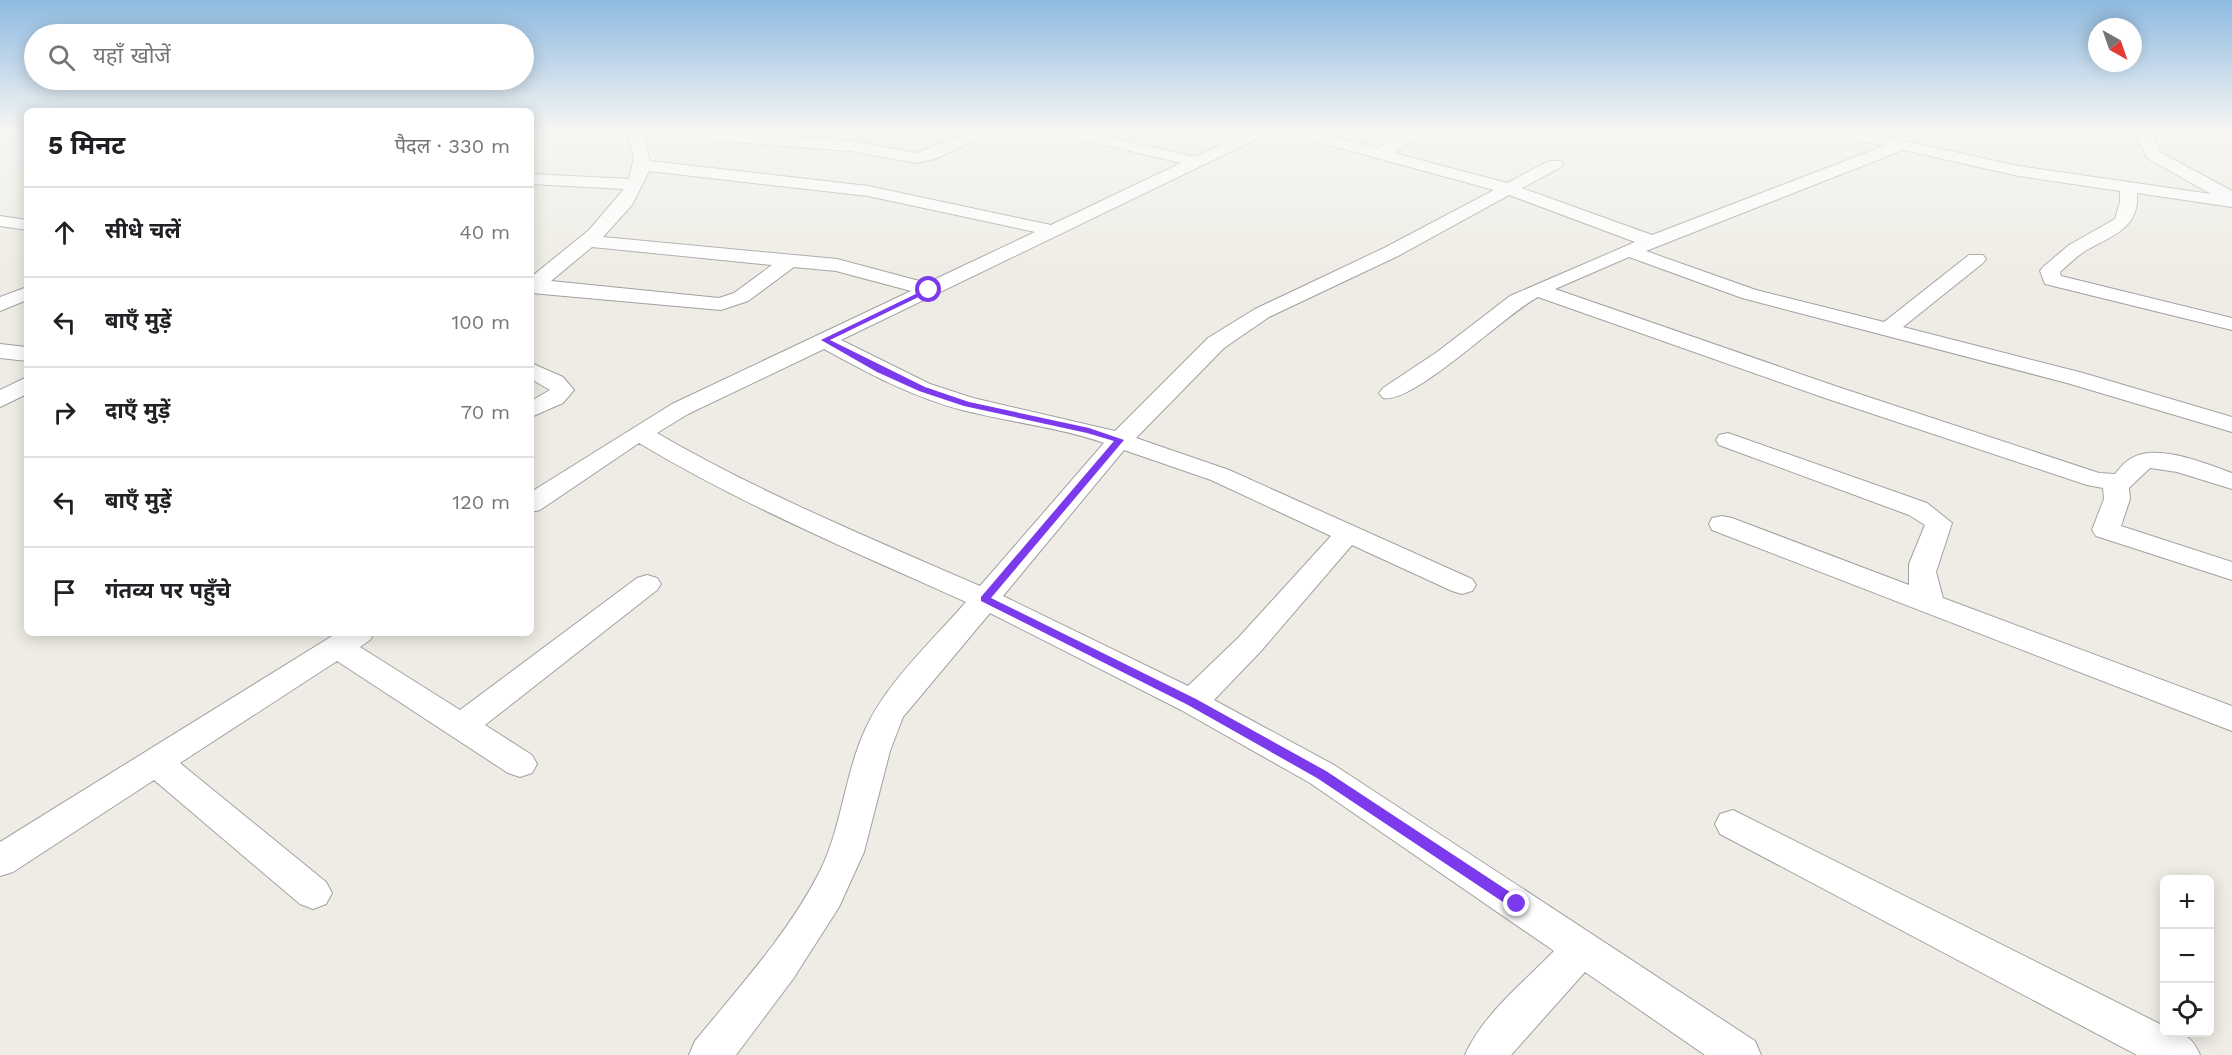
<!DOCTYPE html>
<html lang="hi">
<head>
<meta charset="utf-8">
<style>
	:root { --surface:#fff; --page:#f2f2f2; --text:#202124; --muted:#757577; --line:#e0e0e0 }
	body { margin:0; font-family:"Work Sans","Noto Sans Devanagari",sans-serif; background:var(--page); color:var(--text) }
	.controls { position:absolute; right:18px; bottom:18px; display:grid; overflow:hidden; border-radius:9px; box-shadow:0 3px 15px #0003 }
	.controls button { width:54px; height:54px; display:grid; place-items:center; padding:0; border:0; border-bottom:2px solid var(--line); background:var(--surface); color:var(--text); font:30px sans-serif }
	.compass { position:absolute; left:2088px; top:18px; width:54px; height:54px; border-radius:50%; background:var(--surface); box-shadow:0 3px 15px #0003; rotate:140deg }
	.stop { position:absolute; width:18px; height:18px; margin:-14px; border:4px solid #7c3aed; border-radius:50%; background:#fff }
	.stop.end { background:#7c3aed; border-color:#fff; box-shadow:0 2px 6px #0008 }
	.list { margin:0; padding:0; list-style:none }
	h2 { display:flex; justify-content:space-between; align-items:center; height:78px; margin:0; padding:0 24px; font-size:26px }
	h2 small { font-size:20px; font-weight:400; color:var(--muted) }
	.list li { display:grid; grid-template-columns:39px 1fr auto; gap:18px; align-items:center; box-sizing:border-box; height:90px; padding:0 24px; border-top:2px solid var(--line) }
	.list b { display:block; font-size:22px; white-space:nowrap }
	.list em { font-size:20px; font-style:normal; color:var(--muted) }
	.icon { flex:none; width:33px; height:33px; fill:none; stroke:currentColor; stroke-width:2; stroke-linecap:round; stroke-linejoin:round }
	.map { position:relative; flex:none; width:2232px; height:1055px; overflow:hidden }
	.search { position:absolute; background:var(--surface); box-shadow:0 3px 15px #0003; left:24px; top:24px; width:510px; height:66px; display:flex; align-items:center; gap:15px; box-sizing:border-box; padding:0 21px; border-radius:33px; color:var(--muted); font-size:22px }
	.panel { position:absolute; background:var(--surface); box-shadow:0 3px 15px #0003; left:24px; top:108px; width:510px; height:528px; border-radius:9px }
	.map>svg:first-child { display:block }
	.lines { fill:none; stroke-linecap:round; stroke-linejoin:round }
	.minor-casing { stroke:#a1a1a1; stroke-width:2 }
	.minor { fill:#fff; fill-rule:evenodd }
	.route { fill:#7c3aed }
</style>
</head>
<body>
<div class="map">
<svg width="2232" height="1055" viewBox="0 0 2232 1055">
	<rect width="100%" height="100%" fill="#eeece4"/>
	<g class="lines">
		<defs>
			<path id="minor" d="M0 131H13L0 138Z
				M626 131H642L650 161 868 186 1051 225 1181 163 1058 134 1055 131H1082L1195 157 1250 131H1270L1267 134 841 340 930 384 973 398 1115 431 1208 338 1255 309 1384 248 1494 190 1289 134 1286 131H1311L1378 148 1408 131H1427L1394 153 1507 183 1549 161H1561L1563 164 1561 167 1522 188 1652 235 1884 146 1832 134 1829 131H1858L2019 166 2211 194 2147 158 2135 131H2151L2160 152 2232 191V207L2137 193C2140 229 2111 236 2085 251 2076 257 2068 265 2060 272L2061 276 2232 318V330L2045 284 2040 271 2043 267 2069 245 2115 219 2120 202V191L2019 176 1903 150 1646 251 1756 290 1884 322 1969 255H1983L1986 259 1983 263 1903 327 2083 373 2232 417V432L2067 383 1742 298 1629 257 1555 289 1838 387 2099 473 2115 474C2120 468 2125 461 2132 458 2157 443 2207 464 2232 473V489L2177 472 2150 468 2129 488 2130 499 2121 526 2232 562V580L2096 536 2092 530 2104 499 2103 488 2087 485 1822 397 1538 297C1505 314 1413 405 1383 398L1379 393 1383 388 1437 352 1510 296 1635 242 1509 195 1398 256 1269 317 1224 348 1136 438 1229 470 1472 579 1476 585 1472 591 1462 594 1452 591 1352 545 1261 651 1214 700 1334 765 1755 1041 1761 1055H1705L1585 972 1511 1055H1465C1483 1014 1523 983 1554 951L1310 783 1181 710 990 613 903 717 890 751 864 852 839 907 793 979 736 1055H689L695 1041C739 987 787 935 819 873 842 828 844 776 865 730 885 684 933 640 966 602 855 552 744 506 639 443L540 510 531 512V492L672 404 911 291 836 271 794 267 748 301 721 310 531 293V277L589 230 624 189 531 184V174L629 179 634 158ZM649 171 868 196 1035 232 927 283 837 259 603 237 632 205ZM592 247 772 265 734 293 719 298 551 281ZM824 349C868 373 912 397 962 410 1009 422 1058 427 1104 443L980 586C870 538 760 493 657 433L688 414ZM1124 450 1211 480 1331 536 1239 637 1188 686 1003 596Z
				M648 131H714L850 141 916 153 973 131H994L935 159 916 163 850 151 656 136Z
				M0 216 27 220V230L0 226Z
				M27 287V300L0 311V297Z
				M0 344 27 347V361L0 358Z
				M531 363 563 377 574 390 563 403 531 417V401L550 390 531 379Z
				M27 377V394L0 407V390Z
				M1728 433 1927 503 1952 523 1936 572 1943 598 2232 706V731L1712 530 1709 524 1712 518 1722 516 1732 518 1909 585V564L1925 525 1909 515 1719 445 1716 440 1719 435Z
				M647 575 657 578 661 584 657 590 485 725 532 755 537 764 532 773 520 777 508 773 337 661 180 763 326 882 332 893 326 904 313 909 300 904 154 780 13 872 0 876V842L337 633H374L370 640 360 647 460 710 637 578Z
				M1733 810 2164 1026V1032C2185 1032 2192 1037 2200 1055H2137L1720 834 1715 824 1720 814Z"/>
		</defs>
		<use href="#minor" class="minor-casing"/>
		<use href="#minor" class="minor"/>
	</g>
	<linearGradient id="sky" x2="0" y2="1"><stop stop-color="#8ebae1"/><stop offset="0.47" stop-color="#f7f6f3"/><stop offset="1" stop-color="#f7f6f3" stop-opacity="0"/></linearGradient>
	<rect width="2232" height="279" fill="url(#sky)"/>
	<path class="route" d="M926 289 933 290 830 340 925 387 969 402 1089 428 1124 440 991 598 1196 699 1326 771 1522 900V908H1512L1317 778 1188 705 981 601V597L1114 441 1087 433 964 406 919 391 877 372 821 340Z"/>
</svg>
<div class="controls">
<button>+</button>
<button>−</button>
<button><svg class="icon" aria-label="locate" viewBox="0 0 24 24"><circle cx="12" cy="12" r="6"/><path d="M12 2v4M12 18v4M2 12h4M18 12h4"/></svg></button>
</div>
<svg class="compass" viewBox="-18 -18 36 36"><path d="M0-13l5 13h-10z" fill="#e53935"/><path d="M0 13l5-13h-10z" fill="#757577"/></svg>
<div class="stop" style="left:929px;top:290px"></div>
<div class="stop end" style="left:1517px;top:904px"></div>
<div class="search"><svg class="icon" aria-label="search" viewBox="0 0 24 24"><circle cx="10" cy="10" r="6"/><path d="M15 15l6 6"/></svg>यहाँ खोजें</div>
<section class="panel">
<h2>5 मिनट<small>पैदल · 330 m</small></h2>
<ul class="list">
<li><svg class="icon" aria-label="ahead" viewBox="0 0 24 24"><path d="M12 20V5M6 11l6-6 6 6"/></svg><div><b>सीधे चलें</b></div><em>40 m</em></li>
<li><svg class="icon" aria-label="left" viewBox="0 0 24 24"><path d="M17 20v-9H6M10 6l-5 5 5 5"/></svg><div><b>बाएँ मुड़ें</b></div><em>100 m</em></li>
<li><svg class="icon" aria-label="right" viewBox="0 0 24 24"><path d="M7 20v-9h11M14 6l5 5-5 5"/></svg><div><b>दाएँ मुड़ें</b></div><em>70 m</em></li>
<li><svg class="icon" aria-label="left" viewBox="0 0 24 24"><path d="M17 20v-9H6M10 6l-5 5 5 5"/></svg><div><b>बाएँ मुड़ें</b></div><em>120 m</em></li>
<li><svg class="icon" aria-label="arrive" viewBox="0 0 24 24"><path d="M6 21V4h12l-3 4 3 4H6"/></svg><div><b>गंतव्य पर पहुँचे</b></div></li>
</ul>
</section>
</div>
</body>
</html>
